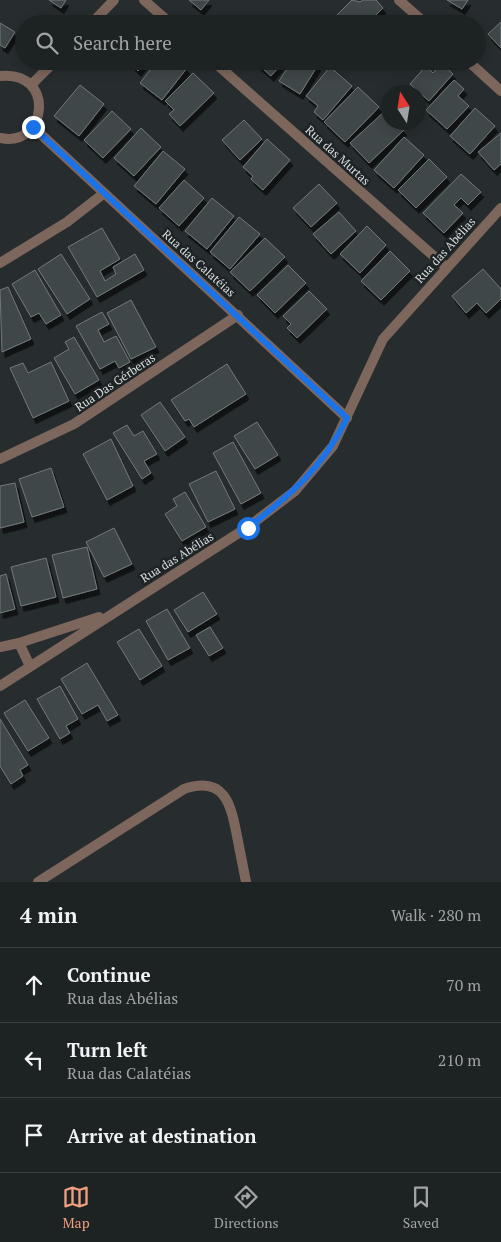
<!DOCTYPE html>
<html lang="en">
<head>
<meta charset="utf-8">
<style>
	:root { --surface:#1d2223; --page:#252a2b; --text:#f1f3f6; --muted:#a0a4a6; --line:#3b3f41; --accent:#f2a07f }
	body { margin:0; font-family:"PT Serif",serif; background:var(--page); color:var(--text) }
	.compass { position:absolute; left:381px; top:85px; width:45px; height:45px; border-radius:50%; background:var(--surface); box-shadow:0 2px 12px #0003; rotate:348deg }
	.stop { position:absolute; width:15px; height:15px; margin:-11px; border:4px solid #1a73e8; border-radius:50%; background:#fff }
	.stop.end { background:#1a73e8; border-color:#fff; box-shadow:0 1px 5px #0008 }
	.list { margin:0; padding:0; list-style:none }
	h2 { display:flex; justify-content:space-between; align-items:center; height:65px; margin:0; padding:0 20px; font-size:21px }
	h2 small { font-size:16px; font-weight:400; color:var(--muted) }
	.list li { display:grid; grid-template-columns:32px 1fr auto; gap:15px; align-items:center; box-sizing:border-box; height:75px; padding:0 20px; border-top:1px solid var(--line) }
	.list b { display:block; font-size:19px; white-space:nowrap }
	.list p { margin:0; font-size:16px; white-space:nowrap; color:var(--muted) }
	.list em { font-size:16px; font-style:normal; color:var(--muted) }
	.icon { flex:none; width:28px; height:28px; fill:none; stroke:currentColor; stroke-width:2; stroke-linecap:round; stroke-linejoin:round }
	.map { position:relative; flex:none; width:501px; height:882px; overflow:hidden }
	.search { position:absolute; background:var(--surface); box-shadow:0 2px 12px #0003; left:15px; right:15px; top:15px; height:55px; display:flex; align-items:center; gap:12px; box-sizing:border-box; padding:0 18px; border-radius:28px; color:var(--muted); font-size:19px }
	.sheet { height:290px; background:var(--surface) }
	nav { display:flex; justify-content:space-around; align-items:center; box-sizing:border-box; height:70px; border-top:1px solid var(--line); background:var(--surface); font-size:14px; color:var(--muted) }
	nav a { display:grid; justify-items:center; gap:2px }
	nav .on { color:var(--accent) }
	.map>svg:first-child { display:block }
	.building { fill:#414748; stroke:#72797a; filter:url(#shadow) }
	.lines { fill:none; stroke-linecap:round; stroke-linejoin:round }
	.minor { stroke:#7d665c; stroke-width:10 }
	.route { stroke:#1a73e8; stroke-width:6 }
	.labels { text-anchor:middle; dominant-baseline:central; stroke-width:5; stroke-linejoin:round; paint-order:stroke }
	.street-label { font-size:12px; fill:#dadedf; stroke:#1e2325 }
</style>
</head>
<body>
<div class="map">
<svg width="501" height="882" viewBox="0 0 501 882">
	<defs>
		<filter id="shadow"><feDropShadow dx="3" dy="5.5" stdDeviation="0" flood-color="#0009"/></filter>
	</defs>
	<rect width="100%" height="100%" fill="#272d2f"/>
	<path class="building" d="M49 0H66L61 8Z
		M189 0H209L201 10Z
		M352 0 360 2 363 0H376L383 8 367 24H328Z
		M447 0H468L462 9Z
		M501 22V48L488 34Z
		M0 23 15 32 5 48 0 45Z
		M128 61H146L138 71Z
		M157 61H178L187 68 162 100 140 83Z
		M254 61H284L271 76Z
		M292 61H312L318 65 300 94 279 81Z
		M442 64 453 74 429 101 410 84 426 66 433 73Z
		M330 67 352 86 323 120 314 112 318 106 306 96Z
		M193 73 214 93 180 126 169 114 174 110 165 101Z
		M454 80 464 89 458 96 469 106 447 129 426 110Z
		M80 85 104 104 79 136 54 116Z
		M358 87 379 107 345 142 324 122Z
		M475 108 495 126 470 154 450 136Z
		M112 111 131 129 103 158 84 140Z
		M385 111 388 114V122H396L404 130 369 163 350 143Z
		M244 120 262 139 240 160 222 140Z
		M141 128 161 147 134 176 114 158Z
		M501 133V164L494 170 478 152Z
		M404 137 424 155 394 188 374 170Z
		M267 139 290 160 263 190 251 179 253 176 243 167Z
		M163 151 185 169 156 204 134 186Z
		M429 159 447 177 416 208 398 190Z
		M461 174 481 192 468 205 461 198 454 205 463 213 444 233 423 213Z
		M184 180 204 198 179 226 159 208Z
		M319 184 337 203 311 227 293 208Z
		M212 198 234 216 207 249 185 231Z
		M339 212 356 231 331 254 313 234Z
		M239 217 260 234 230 269 210 252Z
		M367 226 386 245 360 273 340 254Z
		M102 228 120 259 100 271 105 281 116 274 113 267 135 254 144 270 97 297 68 247Z
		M265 238 285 257 250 291 230 272Z
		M390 251 410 271 381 300 361 281Z
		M61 254 90 299 67 314 38 269Z
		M288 265 306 283 275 313 257 295Z
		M483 269 501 289V299L486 313 477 303 466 313 452 296Z
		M35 270 61 315 46 324 39 313 31 317 12 284Z
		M8 287 31 339 2 352 0 290Z
		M309 291 327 309 297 338 287 328 291 324 283 316Z
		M131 300 156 347 131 359 107 313Z
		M102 312 109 324 98 330 104 342 116 336 130 362 119 368 115 361 100 369 76 326Z
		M74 337 99 380 75 394 54 358 69 349 65 342Z
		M51 362 69 401 33 418 10 368 23 363 28 373Z
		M227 364 246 394 194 427 189 419 185 421 171 400Z
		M160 402 185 437 165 451 141 415Z
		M257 422 278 455 255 469 234 436Z
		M127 425 134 436 143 431 157 454 144 461 151 473 142 479 113 433Z
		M111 439 133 486 107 500 83 454Z
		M233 442 261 493 241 504 213 453Z
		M51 468 64 507 32 517 19 479Z
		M216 471 235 509 208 522 189 484Z
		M15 483 24 522 0 528V486Z
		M185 492 206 527 182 541 165 514 177 506 173 499Z
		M114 528 132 564 104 577 86 542Z
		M87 547 97 589 63 598 52 555Z
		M46 558 56 597 21 606 11 567Z
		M6 574 15 609 0 613V576Z
		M203 592 217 614 188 632 174 610Z
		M167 609 190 648 168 660 146 621Z
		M210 627 223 648 209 656 196 635Z
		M139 629 162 666 140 680 117 642Z
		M87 663 118 715 107 721 98 705 82 714 61 679Z
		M60 686 78 719 66 726 70 733 60 739 37 699Z
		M25 700 49 738 28 751 4 713Z
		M0 719 28 765 20 770 23 776 11 784 0 766Z"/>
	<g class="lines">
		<path class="minor" d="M144 0 171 24
			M399 0 426 24
			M91 24 114 0
			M213 61 446 267
			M468 61 501 91
			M0 76C56 70 48 148 0 138
			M31 85 55 61
			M33 127 347 418
			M0 263 67 222 103 194
			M0 459 74 424 238 315
			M19 643 30 666
			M0 647 19 643 99 617
			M0 686 248 527 295 491 333 446 383 339 501 208
			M38 882 184 789C225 775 231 805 237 836 240 851 243 867 246 882"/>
	</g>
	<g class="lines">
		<path class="route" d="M33 127 347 418C322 469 292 493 248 528"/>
	</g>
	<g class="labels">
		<g class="street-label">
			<text transform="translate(338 155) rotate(42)">Rua das Murtas</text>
			<text transform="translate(445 250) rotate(-48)">Rua das Abélias</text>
			<text transform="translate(199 263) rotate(42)">Rua das Calatéias</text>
			<text transform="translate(115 382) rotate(-34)">Rua Das Gérberas</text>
			<text transform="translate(177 557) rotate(-32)">Rua das Abélias</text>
		</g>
	</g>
</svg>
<svg class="compass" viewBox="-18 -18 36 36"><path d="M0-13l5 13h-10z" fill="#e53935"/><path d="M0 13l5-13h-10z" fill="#a0a4a6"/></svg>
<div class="stop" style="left:248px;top:528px"></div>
<div class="stop end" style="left:33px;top:127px"></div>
<div class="search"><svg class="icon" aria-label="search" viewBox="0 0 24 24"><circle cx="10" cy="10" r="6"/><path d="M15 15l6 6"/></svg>Search here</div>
</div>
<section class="sheet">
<h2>4 min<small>Walk · 280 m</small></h2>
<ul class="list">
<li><svg class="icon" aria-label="ahead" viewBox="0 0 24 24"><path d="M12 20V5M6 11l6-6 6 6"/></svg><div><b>Continue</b><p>Rua das Abélias</p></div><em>70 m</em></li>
<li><svg class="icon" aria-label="left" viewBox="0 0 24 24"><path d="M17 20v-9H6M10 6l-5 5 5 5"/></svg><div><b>Turn left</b><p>Rua das Calatéias</p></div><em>210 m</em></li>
<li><svg class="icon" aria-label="arrive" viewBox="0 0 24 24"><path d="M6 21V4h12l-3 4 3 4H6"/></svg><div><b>Arrive at destination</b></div></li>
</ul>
</section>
<nav>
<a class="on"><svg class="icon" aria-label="map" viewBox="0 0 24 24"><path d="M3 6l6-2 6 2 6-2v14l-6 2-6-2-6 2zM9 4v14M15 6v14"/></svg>Map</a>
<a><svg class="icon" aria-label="directions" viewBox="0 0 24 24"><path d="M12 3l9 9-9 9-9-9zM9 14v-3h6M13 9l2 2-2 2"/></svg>Directions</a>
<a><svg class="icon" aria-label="saved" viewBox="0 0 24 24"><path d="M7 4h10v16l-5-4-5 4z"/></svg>Saved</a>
</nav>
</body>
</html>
